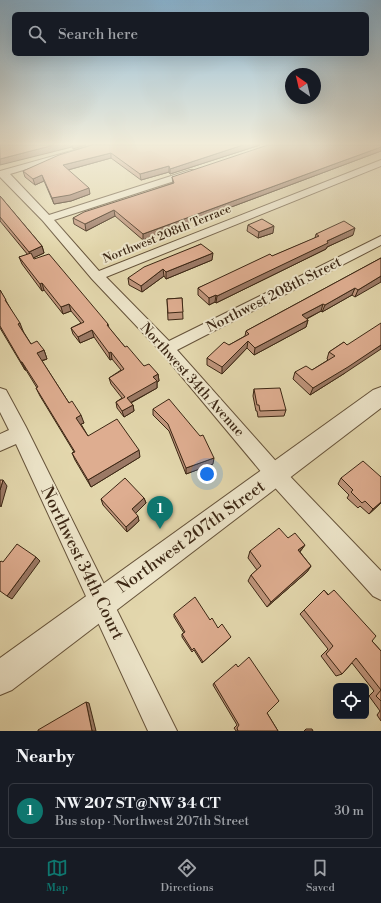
<!DOCTYPE html>
<html lang="en">
<head>
<meta charset="utf-8">
<style>
	:root { --surface:#171b24; --page:#242831; --text:#f1f3f6; --muted:#9ea1a6; --line:#363941; --accent:#0f766e }
	body { margin:0; font-family:"Libre Bodoni",serif; background:var(--page); color:var(--text) }
	.controls { position:absolute; right:12px; bottom:12px; display:grid; overflow:hidden; border-radius:6px; box-shadow:0 4px 16px #0002 }
	.controls button { width:36px; height:36px; display:grid; place-items:center; padding:0; border:0; border-bottom:1px solid var(--line); background:var(--surface); color:var(--text); font:20px sans-serif }
	.compass { position:absolute; left:285px; top:68px; width:36px; height:36px; border-radius:50%; background:var(--surface); box-shadow:0 4px 16px #0002; rotate:326deg }
	.you { position:absolute; left:207px; top:474px; width:14px; height:14px; margin:-10px; border:3px solid #fff; border-radius:50%; background:#1a73e8; box-shadow:0 0 0 6px #1a73e833 }
	.badge { display:grid; place-items:center; width:26px; height:26px; border-radius:50%; background:var(--accent); color:#fff; font-size:13px; font-weight:700 }
	.pin { position:absolute; translate:-50% -33px; filter:drop-shadow(0 1px 2px #0008) }
	.pin::after { content:''; position:absolute; top:21px; width:14px; height:12px; background:inherit; clip-path:polygon(0 0,100% 0,50% 100%) }
	.list { margin:0; padding:0; list-style:none }
	h2 { display:flex; justify-content:space-between; align-items:center; height:52px; margin:0; padding:0 16px; font-size:17px }
	h2 small { font-size:13px; font-weight:400; color:var(--muted) }
	.list li { display:grid; grid-template-columns:26px 1fr auto; gap:12px; align-items:center; box-sizing:border-box; height:56px; margin:0 8px 8px; padding:0 8px; border:1px solid var(--line); border-radius:6px }
	.list b { display:block; font-size:15px; white-space:nowrap }
	.list p { margin:0; font-size:13px; white-space:nowrap; color:var(--muted) }
	.list em { font-size:13px; font-style:normal; color:var(--muted) }
	.icon { flex:none; width:22px; height:22px; fill:none; stroke:currentColor; stroke-width:2; stroke-linecap:round; stroke-linejoin:round }
	.map { position:relative; flex:none; width:381px; height:731px; overflow:hidden }
	.search { position:absolute; background:var(--surface); box-shadow:0 4px 16px #0002; left:12px; right:12px; top:12px; height:44px; display:flex; align-items:center; gap:10px; box-sizing:border-box; padding:0 14px; border-radius:6px; color:var(--muted); font-size:15px }
	.sheet { height:116px; background:var(--surface) }
	nav { display:flex; justify-content:space-around; align-items:center; box-sizing:border-box; height:56px; border-top:1px solid var(--line); background:var(--surface); font-size:11px; color:var(--muted) }
	nav a { display:grid; justify-items:center; gap:2px }
	nav .on { color:var(--accent) }
	.map>svg:first-child { display:block }
	.lines { fill:none; stroke-linecap:round; stroke-linejoin:round }
	.minor-casing { stroke:#66533a; stroke-width:2 }
	.tertiary-casing { stroke:#66533a; stroke-width:2 }
	.minor { fill:#ede5ca; fill-rule:evenodd }
	.tertiary { fill:#ede5ca; fill-rule:evenodd }
	.wall { fill:#bf957c; stroke:#3c2714 }
	.shaded-wall { fill:#9b7965; stroke:#3c2714 }
	.building { fill:#dead90; stroke:#3c2714 }
	.labels { text-anchor:middle; dominant-baseline:central; stroke-width:4; stroke-linejoin:round; paint-order:stroke }
	.far-street-label { font-size:12px; fill:#3c2714; stroke:#ede5ca }
	.street-label { font-size:14px; fill:#3c2714; stroke:#ede5ca }
	.near-street-label { font-size:17px; fill:#3c2714; stroke:#ede5ca }
</style>
</head>
<body>
<div class="map">
<svg width="381" height="731" viewBox="0 0 381 731">
	<rect width="100%" height="100%" fill="#e3d7ad"/>
	<filter id="stains"><feTurbulence type="fractalNoise" baseFrequency=".005" numOctaves="4"/><feColorMatrix values="0 0 0 0 .2 0 0 0 0 .09 0 0 0 0 .02 0 0 0 .5 -.17"/></filter>
	<radialGradient id="worn" r=".72"><stop offset=".6" stop-color="#630" stop-opacity="0"/><stop offset="1" stop-color="#630" stop-opacity=".3"/></radialGradient>
	<g class="lines">
		<defs>
			<path id="minor" d="M93 145H108L10 174 49 215 190 170H196L198 172 196 174 54 220 99 271 381 160V166L106 277 169 341 381 236V245L177 350 282 468 381 571V600L373 596 268 480 162 353 92 279 43 221 0 177V171Z
				M0 388 6 390 26 427 177 731H148L16 444 0 451V434L9 430 0 412Z"/>
			<path id="tertiary" d="M381 387V408L12 690 0 695V658L373 390Z"/>
		</defs>
		<use href="#minor" class="minor-casing"/>
		<use href="#tertiary" class="tertiary-casing"/>
		<use href="#minor" class="minor"/>
		<use href="#tertiary" class="tertiary"/>
	</g>
	<path class="wall" d="M92 145H260L170 174 169 172 141 180 111 158 68 170 90 194 71 201 54 204 44 181 35 185 25 177 23 171Z
		M381 145V151L143 240 115 216 86 231 74 224 73 218 173 183 172 177Z
		M0 196 42 246 44 253 33 258 34 259 108 324 109 328 125 347 144 366 158 374 159 381 157 382V388L131 403 133 405 134 411 124 417 117 408 116 402 122 398 111 384 109 378 121 370 112 359 110 360 94 337 80 343 73 334 71 328 81 323 71 311 63 314 44 290 42 291 22 264 19 257 28 255 0 221Z
		M248 225 273 233 258 238 247 231Z
		M316 234 353 235 327 247 326 249 216 303 215 302 209 305 198 295V288L315 238Z
		M201 244 212 260 166 279 164 276 142 292 129 285 128 278Z
		M381 258 355 297 352 295 322 312 321 311 307 319 308 320 306 327 254 355 247 348 222 374 207 365V358L229 345 245 336 246 331Z
		M0 290 23 331 31 344 44 350 47 359 42 361 69 403 84 423 81 424 88 436 140 457 91 487 75 460 72 453 74 452 40 396 36 388H37L26 370H25L0 328Z
		M182 298 183 319 168 320 167 299Z
		M344 342 345 373 310 395 293 379 295 372 312 370 328 360 327 359 329 352Z
		M254 389 286 410 284 416 258 417 257 411H256L253 396Z
		M153 409 213 464 186 474 169 431 153 415Z
		M381 477V503L369 514 360 506 358 508 347 498 349 495 338 484 341 478Z
		M144 498 146 503 135 513 139 521 127 532 103 505 101 499Z
		M288 538 305 545 300 552 311 566 307 572 267 607 248 581 251 575 257 570 248 558 250 551Z
		M324 590 372 641 381 651V721L377 715 380 711 369 696 374 691 352 663 342 674 336 676 321 656 328 649 300 614Z
		M174 614 210 620 218 628 231 637 229 639 202 663 194 650 192 652 182 637V634L184 633 174 617Z
		M238 667 267 713 278 731H236L234 728 237 725 213 685 214 683Z
		M306 729H312L313 731H304Z"/>
	<path class="shaded-wall" d="M54 145H71L72 147 0 165V159Z
		M72 145H86L73 149Z
		M243 145H260L170 174V169Z
		M381 147V151L143 240V234Z
		M111 153V158L64 171 63 165Z
		M169 166V172L141 180 140 174Z
		M42 175 44 181 35 185 33 179Z
		M89 188 90 194 71 201 54 204 52 198Z
		M114 210 115 216 86 231 85 224Z
		M274 226 273 233 258 238 259 232Z
		M355 228 353 235 327 247 326 249 216 303 217 296 327 241Z
		M42 246 44 253 31 259 29 252Z
		M213 253 212 260 166 279V272Z
		M163 269 164 276 142 292 141 286Z
		M381 276V282L355 297 358 290Z
		M42 283 44 290 42 291 40 284Z
		M355 288 352 295 322 312 325 305Z
		M216 295 215 302 209 305V298Z
		M69 304 71 311 63 314 61 307Z
		M323 304 321 311 300 322 302 315Z
		M308 320 306 327 254 355 255 348Z
		M20 323 23 331 21 332 18 324Z
		M92 330 94 337 80 343 78 337Z
		M248 341 247 348 222 374V367Z
		M381 345V349L345 373 310 395 313 388Z
		M44 350 47 359 40 361 37 353Z
		M111 352 112 359 110 360 109 353Z
		M21 362H22L26 370H25Z
		M158 374 159 381 157 382V388L128 404 127 398 153 377Z
		M133 405 134 411 124 417 122 411Z
		M81 415 84 423 79 425 76 418Z
		M139 450 140 457 91 487 88 480Z
		M214 458 213 464 186 474V468Z
		M3 480 7 486 1 507 0 505V490Z
		M144 498 146 503 134 515 132 509Z
		M381 502V503L369 514 373 509Z
		M138 516 139 521 127 532 126 527Z
		M305 545 300 551 294 557 298 550Z
		M36 557 40 561 12 599 7 596Z
		M311 566 307 572 267 607 271 602Z
		M86 702 89 703 96 731H92Z"/>
	<path class="building" d="M0 145H54L0 159Z
		M92 145H243L170 169 169 166 140 174 111 153 63 165 89 188 70 195 52 198 42 175 33 179 23 171 59 155Z
		M268 145H381V147L143 234 114 210 85 224 73 218 84 212 174 183 172 177Z
		M0 196 42 246 29 252 0 217Z
		M262 219 274 226 259 232 248 225Z
		M344 221 355 228 327 241 328 243 217 296 216 295 209 298 198 288 270 254 272 256 319 236 316 234Z
		M201 244 213 253 166 272 163 269 141 286 128 278 144 267Z
		M31 253 34 259 49 254 108 324 107 325 125 347 127 346 144 366 149 364 158 374 153 377 157 381 127 398 133 405 122 411 116 402 125 397 109 378 124 369 111 352 109 353 92 330 78 337 71 328 84 322 69 304 61 307 42 283 40 284 19 257Z
		M381 258V276L358 290 355 288 325 305 323 304 302 315 308 320 255 348 248 341 222 367 207 358 224 342 229 345 249 334 246 331Z
		M0 290 6 300H5L20 323 18 324 31 344 37 341 44 350 37 353 69 403 72 401 81 415 76 418 88 436 117 419 139 450 88 480 72 453 75 452 36 388 38 387 22 362H21L0 326Z
		M182 298 183 312 168 313 167 299Z
		M381 323V345L348 367 313 388 295 372 306 366 312 370 335 356 329 352 344 342 347 345Z
		M280 388 286 410 260 411 259 405H257L254 389Z
		M169 399 200 436 203 435 214 458 186 468 168 424 153 409Z
		M363 461 381 477V502L373 509 365 501 362 503 351 492 353 490 341 478Z
		M125 478 144 498 132 509 138 516 126 527 101 499Z
		M0 480H3L0 490Z
		M279 528 288 538 295 533 305 545 298 550 311 566 271 602 251 575 261 566 250 551Z
		M17 544 36 557 7 596 0 591V562L1 561 3 562Z
		M324 590 328 595 334 590 376 636 372 641 381 651V690L356 658 342 674 326 654 333 646 304 610Z
		M195 597 210 620 212 618 218 628 222 624 231 637 203 662 194 648 192 650 182 634 185 632 174 614Z
		M249 657 279 701 267 713 278 731H238L237 728 239 725 214 683 236 664 238 667Z
		M381 690V701L376 696Z
		M86 702 92 731H38V730Z"/>
	<linearGradient id="sky" x2="0" y2="1"><stop stop-color="#88b5d4"/><stop offset="0.58" stop-color="#f2edda"/><stop offset="1" stop-color="#f2edda" stop-opacity="0"/></linearGradient>
	<rect width="381" height="248" fill="url(#sky)"/>
	<g class="labels">
		<g class="far-street-label">
			<text transform="translate(167 234) rotate(-22)">Northwest 208th Terrace</text>
		</g>
		<g class="street-label">
			<text transform="translate(274 295) rotate(-27)">Northwest 208th Street</text>
			<text transform="translate(192 380) rotate(48)">Northwest 34th Avenue</text>
		</g>
		<g class="near-street-label">
			<text transform="translate(191 537) rotate(-36)">Northwest 207th Street</text>
			<text transform="translate(82 563) rotate(64)">Northwest 34th Court</text>
		</g>
	</g>
	<rect width="100%" height="100%" filter="url(#stains)"/>
	<rect width="100%" height="100%" fill="url(#worn)"/>
</svg>
<div class="controls">
<button><svg class="icon" aria-label="locate" viewBox="0 0 24 24"><circle cx="12" cy="12" r="6"/><path d="M12 2v4M12 18v4M2 12h4M18 12h4"/></svg></button>
</div>
<svg class="compass" viewBox="-18 -18 36 36"><path d="M0-13l5 13h-10z" fill="#e53935"/><path d="M0 13l5-13h-10z" fill="#9ea1a6"/></svg>
<div class="you"></div>
<div class="pin badge" style="left:160px;top:529px">1</div>
<div class="search"><svg class="icon" aria-label="search" viewBox="0 0 24 24"><circle cx="10" cy="10" r="6"/><path d="M15 15l6 6"/></svg>Search here</div>
</div>
<section class="sheet">
<h2>Nearby<small></small></h2>
<ul class="list">
<li><span class="badge">1</span><div><b>NW 207 ST@NW 34 CT</b><p>Bus stop · Northwest 207th Street</p></div><em>30 m</em></li>
</ul>
</section>
<nav>
<a class="on"><svg class="icon" aria-label="map" viewBox="0 0 24 24"><path d="M3 6l6-2 6 2 6-2v14l-6 2-6-2-6 2zM9 4v14M15 6v14"/></svg>Map</a>
<a><svg class="icon" aria-label="directions" viewBox="0 0 24 24"><path d="M12 3l9 9-9 9-9-9zM9 14v-3h6M13 9l2 2-2 2"/></svg>Directions</a>
<a><svg class="icon" aria-label="saved" viewBox="0 0 24 24"><path d="M7 4h10v16l-5-4-5 4z"/></svg>Saved</a>
</nav>
</body>
</html>
